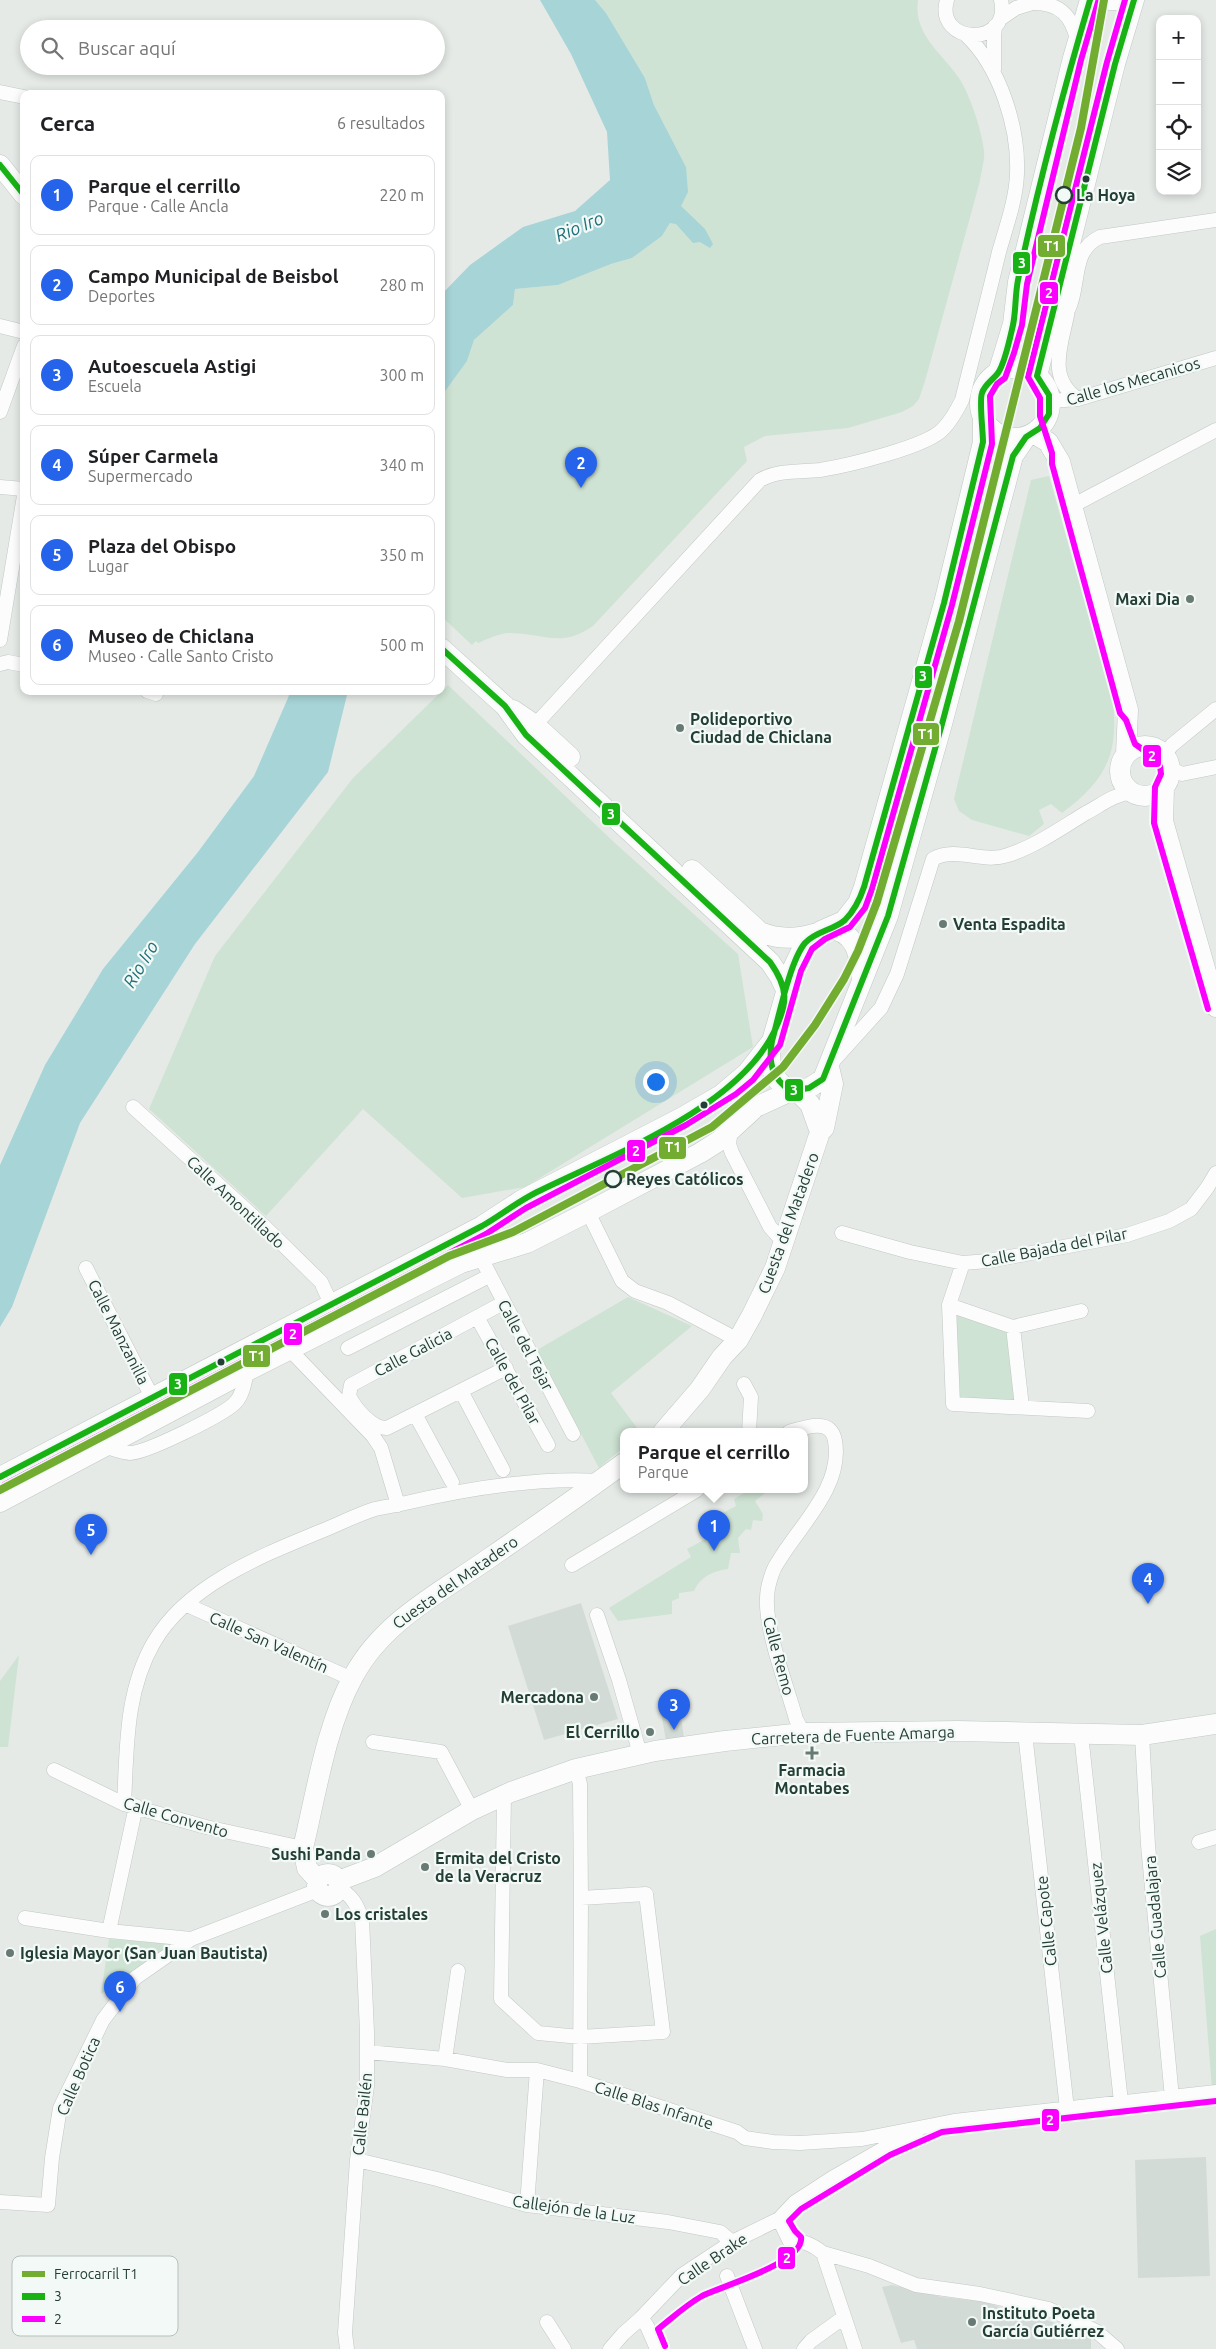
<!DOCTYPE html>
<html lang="es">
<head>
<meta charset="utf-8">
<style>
	:root { --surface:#fff; --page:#f6f6f6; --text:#202124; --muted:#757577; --line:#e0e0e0; --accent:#2563eb }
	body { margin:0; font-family:Ubuntu,sans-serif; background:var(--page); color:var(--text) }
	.controls { position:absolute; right:15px; top:15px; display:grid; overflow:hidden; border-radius:10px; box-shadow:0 2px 8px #0003 }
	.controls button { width:45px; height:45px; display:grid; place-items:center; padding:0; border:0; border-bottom:1px solid var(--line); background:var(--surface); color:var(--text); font:25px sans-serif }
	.you { position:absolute; left:655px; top:1081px; width:18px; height:18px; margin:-12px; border:4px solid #fff; border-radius:50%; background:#1a73e8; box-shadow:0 0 0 8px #1a73e833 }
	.badge { display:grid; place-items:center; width:32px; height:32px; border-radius:50%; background:var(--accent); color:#fff; font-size:16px; font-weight:700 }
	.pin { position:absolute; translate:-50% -41px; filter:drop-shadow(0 1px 2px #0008) }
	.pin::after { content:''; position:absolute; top:26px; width:18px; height:15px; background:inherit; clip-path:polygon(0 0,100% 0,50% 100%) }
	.popup { position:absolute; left:620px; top:1428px; width:188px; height:65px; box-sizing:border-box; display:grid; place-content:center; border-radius:10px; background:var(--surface); filter:drop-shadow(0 1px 4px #0005); font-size:16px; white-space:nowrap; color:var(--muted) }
	.popup b { font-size:19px; color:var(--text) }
	.popup::after { content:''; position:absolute; left:50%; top:100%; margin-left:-10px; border:10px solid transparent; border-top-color:var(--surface) }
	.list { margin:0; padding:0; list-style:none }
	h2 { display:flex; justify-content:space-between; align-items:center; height:65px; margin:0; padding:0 20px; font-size:21px }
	h2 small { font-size:16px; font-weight:400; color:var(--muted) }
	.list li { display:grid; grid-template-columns:32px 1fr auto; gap:15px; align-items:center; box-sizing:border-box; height:80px; margin:0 10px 10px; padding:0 10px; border:1px solid var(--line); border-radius:10px }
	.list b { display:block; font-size:19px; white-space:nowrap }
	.list p { margin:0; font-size:16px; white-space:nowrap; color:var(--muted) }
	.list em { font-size:16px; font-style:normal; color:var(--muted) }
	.icon { flex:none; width:28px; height:28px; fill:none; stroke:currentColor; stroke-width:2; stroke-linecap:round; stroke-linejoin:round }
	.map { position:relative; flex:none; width:1216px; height:2349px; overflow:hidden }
	.search { position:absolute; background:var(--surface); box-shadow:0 2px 8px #0003; left:20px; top:20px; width:425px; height:55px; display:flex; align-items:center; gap:12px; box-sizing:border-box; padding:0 18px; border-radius:28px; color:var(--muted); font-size:19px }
	.panel { position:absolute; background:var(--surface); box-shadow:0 2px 8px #0003; left:20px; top:90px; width:425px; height:605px; border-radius:10px }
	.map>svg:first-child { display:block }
	.built { fill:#d3dbd7 }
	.green { fill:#cee3d3 }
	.water { fill:#a7d4d7 }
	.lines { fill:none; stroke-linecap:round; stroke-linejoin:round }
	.street-casing { stroke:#c2c7c4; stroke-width:15 }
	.secondary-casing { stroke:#c0c8c4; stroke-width:21 }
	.street { stroke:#fbfcfb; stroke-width:14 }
	.secondary { stroke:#fbfcfb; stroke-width:20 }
	.bus-1-casing { stroke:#f3f9f6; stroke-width:10 }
	.bus-2-casing { stroke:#f3f9f6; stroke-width:10 }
	.bus-1 { stroke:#18b215; stroke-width:6 }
	.bus-2 { stroke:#fb00ff; stroke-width:6 }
	.rail-1-casing { stroke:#f3f9f6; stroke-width:11 }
	.rail-1 { stroke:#72ad32; stroke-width:8 }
	.bus-dot { fill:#233e34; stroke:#f3f9f6; stroke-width:2 }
	.stop-dot { fill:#f3f9f6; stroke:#233e34; stroke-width:2.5 }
	.poi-dot { fill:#677a73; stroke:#f3f9f6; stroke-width:2 }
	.labels { text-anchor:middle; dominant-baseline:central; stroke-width:4.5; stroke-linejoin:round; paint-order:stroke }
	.stop-label { font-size:16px; font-weight:bold; fill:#233e34; stroke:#f3f9f6; text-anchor:start }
	.street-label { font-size:16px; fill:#233e34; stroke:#f3f9f6 }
	.poi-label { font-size:16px; font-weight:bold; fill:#233e34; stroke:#f3f9f6; text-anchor:start }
	.water-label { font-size:18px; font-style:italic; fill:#1e7079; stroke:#f3f9f6 }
	.key { fill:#f3f9f6; stroke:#b5c1bc; stroke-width:1 }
	.key-label { font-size:14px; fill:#233e34 }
	.line-badge { stroke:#f3f9f6; stroke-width:2 }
	.badge-label { font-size:14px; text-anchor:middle; font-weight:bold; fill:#fff }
</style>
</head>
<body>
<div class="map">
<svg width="1216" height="2349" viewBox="0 0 1216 2349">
	<rect width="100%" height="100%" fill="#e5eae7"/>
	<path class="built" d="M581 1603 618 1719 544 1740 508 1626Z
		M680 1710 684 1738 666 1741 661 1712Z
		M1206 2157 1210 2276 1138 2278 1135 2160Z
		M892 2285 942 2297 986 2302 1007 2310 1030 2314 1091 2336V2349H917L914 2340 901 2343 882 2287Z"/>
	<path class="green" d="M595 0H918C913 35 942 53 959 78 970 95 982 131 984 151 985 160 981 172 980 181L925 381 919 399 913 406 902 412 848 428 765 436 744 447 747 461 593 626C561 648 546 634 511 633 499 633 488 639 478 643L476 641 472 645 441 616V397L467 361 474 340 513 305 515 289 558 285 611 264 632 258 662 236 681 206 686 167 654 105 645 78 606 13Z
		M1049 476 1113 702C1119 756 1104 782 1062 813L1051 804 1039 810 1044 824 1029 836 972 820 959 811 954 799 1031 480Z
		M448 685 616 844 738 954 753 1047 525 1187 462 1198 363 1109 266 1216 149 1109 215 956 353 778Z
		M628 1297 692 1326 611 1393 640 1432H624V1447L599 1468 537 1350Z
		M953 1313 1007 1331 1017 1401 958 1400Z
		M749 1490H769L755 1501 763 1514 762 1521 753 1520 751 1530 746 1529 738 1538 740 1553H731L728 1569C713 1571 701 1576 694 1591L679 1593V1598L672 1601V1614L618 1621 609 1608 691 1557 687 1549 722 1530 717 1516 736 1506 734 1499Z
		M19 1655 8 1747H0V1681Z
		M1216 1929V2089H1212L1200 1936Z
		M109 1939 173 1944 101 1994Z"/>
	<path class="water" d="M540 0H595L606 13 645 78 654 105 686 167 688 192 681 206 705 229 713 244 710 248 700 242 693 243 676 224 670 223 662 236 632 258 611 264 558 285 515 289 513 305 474 340 467 361 441 397V295L470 265 523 227 575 211 610 180 607 132 571 54Z
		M291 691H348L328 772 195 944 80 1123 12 1307 0 1327V1165L45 1065 103 969 198 852 254 776Z"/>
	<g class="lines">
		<defs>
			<path id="street" d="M947 0C934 45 1012 48 1001 0
				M1034 3C1060 3 1072 16 1077 40
				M1000 19 1016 8 1042 0
				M994 70V37L995 26
				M0 92 24 97
				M1068 310C1063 341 1045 377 1078 399
				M0 326 24 332
				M1050 328C1056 322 1065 316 1069 308 1080 284 1071 250 1100 237L1216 220
				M1050 401 1078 399 1216 358
				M0 412 24 346
				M0 487 24 489
				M1072 506 1216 430
				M0 640 24 496
				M0 664 8 662 24 665
				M147 691 156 694
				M535 725 760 480C778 470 799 472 820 470 845 466 927 447 943 429 951 421 957 410 962 400 974 351 987 302 999 252 1006 227 1016 200 1017 174 1019 128 1000 67 966 35
				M1164 755 1172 745 1216 709
				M1170 768 1182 774 1216 767
				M834 1060 881 1008 897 974 933 859C957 846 983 864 1008 855 1036 846 1061 828 1086 813 1101 805 1113 795 1131 792
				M133 1107 265 1227 321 1282 331 1304
				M731 1129 729 1144 732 1153 770 1227 778 1236 784 1239
				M588 1212 622 1281 635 1291 668 1303 738 1340
				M842 1233 910 1252 963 1263 988 1261 1127 1235 1169 1221 1191 1209 1207 1188 1216 1173
				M480 1256 573 1434
				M963 1263 949 1305 953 1404 1088 1411
				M86 1268 152 1397
				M503 1303 351 1385 349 1396C355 1408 372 1429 387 1428L506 1368
				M949 1305 1013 1327 1081 1311
				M477 1317 548 1445
				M1013 1327 1022 1407
				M348 1348 489 1276
				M290 1350 373 1436 381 1448 398 1505
				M744 1384 751 1397 749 1432
				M461 1391 503 1470
				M415 1414 452 1482
				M789 1432C805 1427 831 1417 835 1441 843 1487 799 1526 778 1562 772 1570 767 1588 767 1598 765 1630 787 1686 796 1719L803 1733
				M103 1446C111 1448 122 1453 130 1453 146 1453 223 1415 235 1403 243 1395 245 1381 247 1371
				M572 1565 697 1490
				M187 1605 352 1679
				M597 1615 619 1680 640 1754
				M1025 1733 1067 2109
				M1081 1734 1121 2102
				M1142 1735 1148 1845 1172 2098
				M373 1742 441 1752 472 1810
				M576 1769 580 1784 581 1898 580 2081
				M54 1770 124 1804 206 1827 303 1848
				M504 1795 501 1999 538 2033 580 2037 663 2032 646 1894 581 1898
				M124 1804C127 1748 125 1692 154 1642 187 1585 261 1556 319 1532 337 1525 356 1515 375 1509 383 1507 392 1506 401 1504 461 1490 538 1477 599 1481
				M1199 1842 1216 1837
				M338 1888C352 1895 357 1905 362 1919L367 2032V2086L357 2160 345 2333 347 2349
				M25 1918 109 1931 191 1939
				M109 1931 136 1806
				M367 2052 445 2059 507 2070H537L580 2081 737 2132 745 2138 773 2142 800 2143 862 2139 954 2121 1216 2092
				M445 2059 458 1971
				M357 2160 437 2179 527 2205 668 2222 720 2232 732 2242
				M0 2202 48 2205 52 2158 60 2108 103 2020 135 1978 191 1939 318 1890
				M527 2205 537 2070
				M779 2219 789 2240C803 2241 812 2244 823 2253L855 2349
				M823 2253 869 2266 916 2285 980 2294 1049 2309 1096 2331 1117 2349
				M727 2276 755 2349
				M641 2318 647 2326 657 2349
				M547 2322 564 2349
				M610 2349 623 2334 641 2318 682 2275 732 2242 779 2219 795 2202 832 2178 886 2147 916 2134
				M804 2349 811 2341 844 2317"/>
			<path id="secondary" d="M1109 0H1129
				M0 165 24 195
				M980 403a35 35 0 1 1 70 0a35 35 0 1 1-70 0Z
				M998 373 1013 324 1018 282 1073 58 1090 0
				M1037 376 1115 64 1134 0
				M983 417V442L944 603 864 887 858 903 844 921 821 931 805 943 793 968 772 1041 770 1053 771 1066 774 1076 783 1086 791 1091 800 1090 809 1088 823 1079 888 916 942 724 1013 456 1026 437
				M1033 433 1048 442 1060 462 1128 710 1126 754
				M441 648 505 706 526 735 770 962 780 977 787 992
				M513 710 535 725 570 757
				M1120 771a25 25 0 1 1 50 0a25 25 0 1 1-50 0Z
				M1164 788 1163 821 1216 1007
				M692 870 760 932C779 940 798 939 817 933
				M827 929C857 929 860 958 862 980
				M797 1091 810 1104 820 1132
				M663 1432 700 1389 722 1357 738 1340 752 1315 775 1268 820 1132 824 1128 833 1084 829 1067
				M0 1477 482 1226 522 1200 681 1118 721 1095 747 1073 772 1041
				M0 1502 247 1371 461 1263 527 1243 588 1212 700 1153 719 1141 756 1107 791 1091
				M317 1885a11 11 0 1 1 22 0a11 11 0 1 1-22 0Z
				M317 1879 307 1868 303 1848C316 1794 326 1726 353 1677 382 1622 438 1594 488 1559 533 1528 579 1496 624 1463
				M338 1881 375 1867 472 1810 511 1792 576 1769 655 1751 725 1741 803 1733 958 1731 1142 1735 1216 1724"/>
		</defs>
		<use href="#street" class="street-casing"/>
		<use href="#secondary" class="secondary-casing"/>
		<use href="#street" class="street"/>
		<use href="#secondary" class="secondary"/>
		<defs>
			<path id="bus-1" d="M1090 0C1063 92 1038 186 1018 280 1015 295 1016 311 1013 325 1010 338 1005 363 998 373 993 380 985 384 982 393 979 401 983 431 983 442L944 603 864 887C860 899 854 911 845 920 834 930 816 931 805 943 790 961 779 1016 772 1041 768 1063 772 1079 791 1091L809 1088 823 1079 888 916 942 724 1013 456 1026 437 1040 428 1049 414V395L1037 376 1115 64 1134 0
				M0 165 24 195
				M0 1477 482 1226C501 1215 517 1202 537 1192 612 1155 736 1109 774 1032 788 1003 789 989 770 962L526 735 505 706 441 648"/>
			<path id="bus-2" d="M1125 0 1107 62 1028 377 1040 398V416L1052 453V464L1120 713 1126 720 1135 744 1153 757 1160 765 1161 774 1155 787 1154 823 1208 1009
				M4 1485 486 1234 526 1208 686 1125 736 1094 753 1080 780 1045 801 971 812 949 825 939 850 927 865 908 872 889 952 605 992 444 990 396 997 384 1005 378 1014 353 1022 325 1027 284 1081 60 1098 2
				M665 2346 658 2329C672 2318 686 2305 702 2296 721 2286 805 2263 801 2237L795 2231 789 2221 801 2209 890 2155 942 2132 1216 2101"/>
		</defs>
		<use href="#bus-1" class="bus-1-casing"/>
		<use href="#bus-2" class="bus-2-casing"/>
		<use href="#bus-1" class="bus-1"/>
		<use href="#bus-2" class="bus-2"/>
		<defs>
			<path id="rail-1" d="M0 1490 449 1256 513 1232 712 1127 783 1067 815 1025 844 979 858 951 877 902 959 621 1081 128 1104 0"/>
		</defs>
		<use href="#rail-1" class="rail-1-casing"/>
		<use href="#rail-1" class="rail-1"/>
	</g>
	<g class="bus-dot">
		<circle cx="1086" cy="179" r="4.5"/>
		<circle cx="704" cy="1105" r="4.5"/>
		<circle cx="221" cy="1362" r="4.5"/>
	</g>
	<g class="stop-dot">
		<circle cx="1064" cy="195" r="8"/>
		<circle cx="613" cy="1179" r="8"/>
	</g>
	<g class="poi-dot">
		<circle cx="1190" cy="599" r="5"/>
		<circle cx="680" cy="728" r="5"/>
		<circle cx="943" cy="924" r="5"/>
		<circle cx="594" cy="1697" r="5"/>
		<circle cx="650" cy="1732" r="5"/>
		<path d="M809.5 1745.5h5v5h5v5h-5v5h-5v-5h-5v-5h5z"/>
		<circle cx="371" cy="1854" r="5"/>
		<circle cx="425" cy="1867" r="5"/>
		<circle cx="325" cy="1914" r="5"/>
		<circle cx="10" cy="1953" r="5"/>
		<circle cx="972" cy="2322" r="5"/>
	</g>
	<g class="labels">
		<g class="stop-label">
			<text x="1076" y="195">La Hoya</text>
			<text x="626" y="1179">Reyes Católicos</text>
		</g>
		<g class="street-label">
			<text transform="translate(1133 381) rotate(-16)">Calle los Mecanicos</text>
			<text transform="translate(236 1202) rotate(43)">Calle Amontillado</text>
			<text transform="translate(788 1223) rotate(-70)">Cuesta del Matadero</text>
			<text transform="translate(1054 1247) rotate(-11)">Calle Bajada del Pilar</text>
			<text transform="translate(119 1332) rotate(63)">Calle Manzanilla</text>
			<text transform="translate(526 1345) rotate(62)">Calle del Tejar</text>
			<text transform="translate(413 1352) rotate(-28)">Calle Galicia</text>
			<text transform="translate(513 1381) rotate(61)">Calle del Pilar</text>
			<text transform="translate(455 1582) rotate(-35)">Cuesta del Matadero</text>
			<text transform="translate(269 1642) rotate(24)">Calle San Valentín</text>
			<text transform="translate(779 1656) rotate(75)">Calle Remo</text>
			<text transform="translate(853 1735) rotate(-2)">Carretera de Fuente Amarga</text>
			<text transform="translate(176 1817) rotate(16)">Calle Convento</text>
			<text transform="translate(1155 1917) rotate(-95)">Calle Guadalajara</text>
			<text transform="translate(1101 1918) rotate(-96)">Calle Velázquez</text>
			<text transform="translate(1046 1921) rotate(-96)">Calle Capote</text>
			<text transform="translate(78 2076) rotate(-66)">Calle Botica</text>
			<text transform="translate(654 2105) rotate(18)">Calle Blas Infante</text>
			<text transform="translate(362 2114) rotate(-84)">Calle Bailén</text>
			<text transform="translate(574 2209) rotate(8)">Callejón de la Luz</text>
			<text transform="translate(712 2259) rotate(-34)">Calle Brake</text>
		</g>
		<g class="poi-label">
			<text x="1180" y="599" text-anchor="end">Maxi Dia</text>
			<text x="690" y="719">Polideportivo<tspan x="690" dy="18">Ciudad de Chiclana</tspan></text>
			<text x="953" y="924">Venta Espadita</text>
			<text x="584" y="1697" text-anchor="end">Mercadona</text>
			<text x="640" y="1732" text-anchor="end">El Cerrillo</text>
			<text x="812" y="1770" text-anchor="middle">Farmacia<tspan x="812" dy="18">Montabes</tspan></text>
			<text x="361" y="1854" text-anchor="end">Sushi Panda</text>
			<text x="435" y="1858">Ermita del Cristo<tspan x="435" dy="18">de la Veracruz</tspan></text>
			<text x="335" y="1914">Los cristales</text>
			<text x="20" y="1953">Iglesia Mayor (San Juan Bautista)</text>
			<text x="982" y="2313">Instituto Poeta<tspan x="982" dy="18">García Gutiérrez</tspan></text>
		</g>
		<g class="water-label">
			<text transform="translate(579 226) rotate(-23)">Rio Iro</text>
			<text transform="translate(140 964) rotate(-59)">Rio Iro</text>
		</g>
	</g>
	<rect x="12" y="2256" width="166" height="80" rx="8" class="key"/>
	<rect x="22" y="2271" width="23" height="6" fill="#72ad32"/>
	<rect x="22" y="2293" width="23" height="7" fill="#18b215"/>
	<rect x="22" y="2316" width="23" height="6" fill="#fb00ff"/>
	<g class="key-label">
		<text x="54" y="2279">Ferrocarril T1</text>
		<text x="54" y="2301">3</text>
		<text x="54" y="2324">2</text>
	</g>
	<g class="line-badge">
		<rect x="1037" y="234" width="29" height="24" rx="5" fill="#72ad32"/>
		<rect x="1012" y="251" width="19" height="24" rx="5" fill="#18b215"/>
		<rect x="1039" y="281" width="20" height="24" rx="5" fill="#fb00ff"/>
		<rect x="914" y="665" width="19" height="24" rx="5" fill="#18b215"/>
		<rect x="912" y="722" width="28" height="24" rx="5" fill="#72ad32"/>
		<rect x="1142" y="744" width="20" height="24" rx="5" fill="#fb00ff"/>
		<rect x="601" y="802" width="20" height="24" rx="5" fill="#18b215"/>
		<rect x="784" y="1078" width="20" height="24" rx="5" fill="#18b215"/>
		<rect x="658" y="1136" width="29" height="24" rx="5" fill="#72ad32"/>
		<rect x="626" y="1139" width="20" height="24" rx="5" fill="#fb00ff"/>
		<rect x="283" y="1322" width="20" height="24" rx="5" fill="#fb00ff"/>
		<rect x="242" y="1344" width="29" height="24" rx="5" fill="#72ad32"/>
		<rect x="168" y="1372" width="20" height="24" rx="5" fill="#18b215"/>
		<rect x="1041" y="2108" width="19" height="24" rx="5" fill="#fb00ff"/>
		<rect x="777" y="2246" width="19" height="24" rx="5" fill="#fb00ff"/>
	</g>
	<g class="badge-label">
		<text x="1052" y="251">T1</text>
		<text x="1022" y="268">3</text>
		<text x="1049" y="298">2</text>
		<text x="923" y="681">3</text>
		<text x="926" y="739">T1</text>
		<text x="1152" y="761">2</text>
		<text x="611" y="819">3</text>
		<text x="794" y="1095">3</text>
		<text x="673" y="1152">T1</text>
		<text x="636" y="1156">2</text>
		<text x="293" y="1339">2</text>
		<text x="257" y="1361">T1</text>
		<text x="178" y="1389">3</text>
		<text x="1050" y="2125">2</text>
		<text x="787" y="2263">2</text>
	</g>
</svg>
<div class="controls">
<button>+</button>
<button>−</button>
<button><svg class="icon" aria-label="locate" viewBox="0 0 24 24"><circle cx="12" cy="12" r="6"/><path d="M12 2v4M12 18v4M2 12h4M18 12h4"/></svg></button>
<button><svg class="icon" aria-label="layers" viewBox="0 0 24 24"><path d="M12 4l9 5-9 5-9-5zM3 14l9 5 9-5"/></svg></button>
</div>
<div class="you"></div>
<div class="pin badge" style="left:714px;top:1551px">1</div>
<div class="popup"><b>Parque el cerrillo</b>Parque</div>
<div class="pin badge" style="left:581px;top:488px">2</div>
<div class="pin badge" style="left:674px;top:1730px">3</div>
<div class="pin badge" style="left:1148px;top:1604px">4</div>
<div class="pin badge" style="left:91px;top:1555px">5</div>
<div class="pin badge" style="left:120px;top:2012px">6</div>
<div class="search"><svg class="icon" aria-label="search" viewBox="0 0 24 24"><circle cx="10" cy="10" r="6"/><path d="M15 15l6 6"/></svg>Buscar aquí</div>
<section class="panel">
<h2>Cerca<small>6 resultados</small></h2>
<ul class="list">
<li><span class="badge">1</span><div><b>Parque el cerrillo</b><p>Parque · Calle Ancla</p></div><em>220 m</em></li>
<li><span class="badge">2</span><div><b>Campo Municipal de Beisbol</b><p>Deportes</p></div><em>280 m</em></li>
<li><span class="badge">3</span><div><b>Autoescuela Astigi</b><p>Escuela</p></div><em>300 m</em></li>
<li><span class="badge">4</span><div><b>Súper Carmela</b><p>Supermercado</p></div><em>340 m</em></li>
<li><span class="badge">5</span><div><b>Plaza del Obispo</b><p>Lugar</p></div><em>350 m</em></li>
<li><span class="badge">6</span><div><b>Museo de Chiclana</b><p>Museo · Calle Santo Cristo</p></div><em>500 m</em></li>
</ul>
</section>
</div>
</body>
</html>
